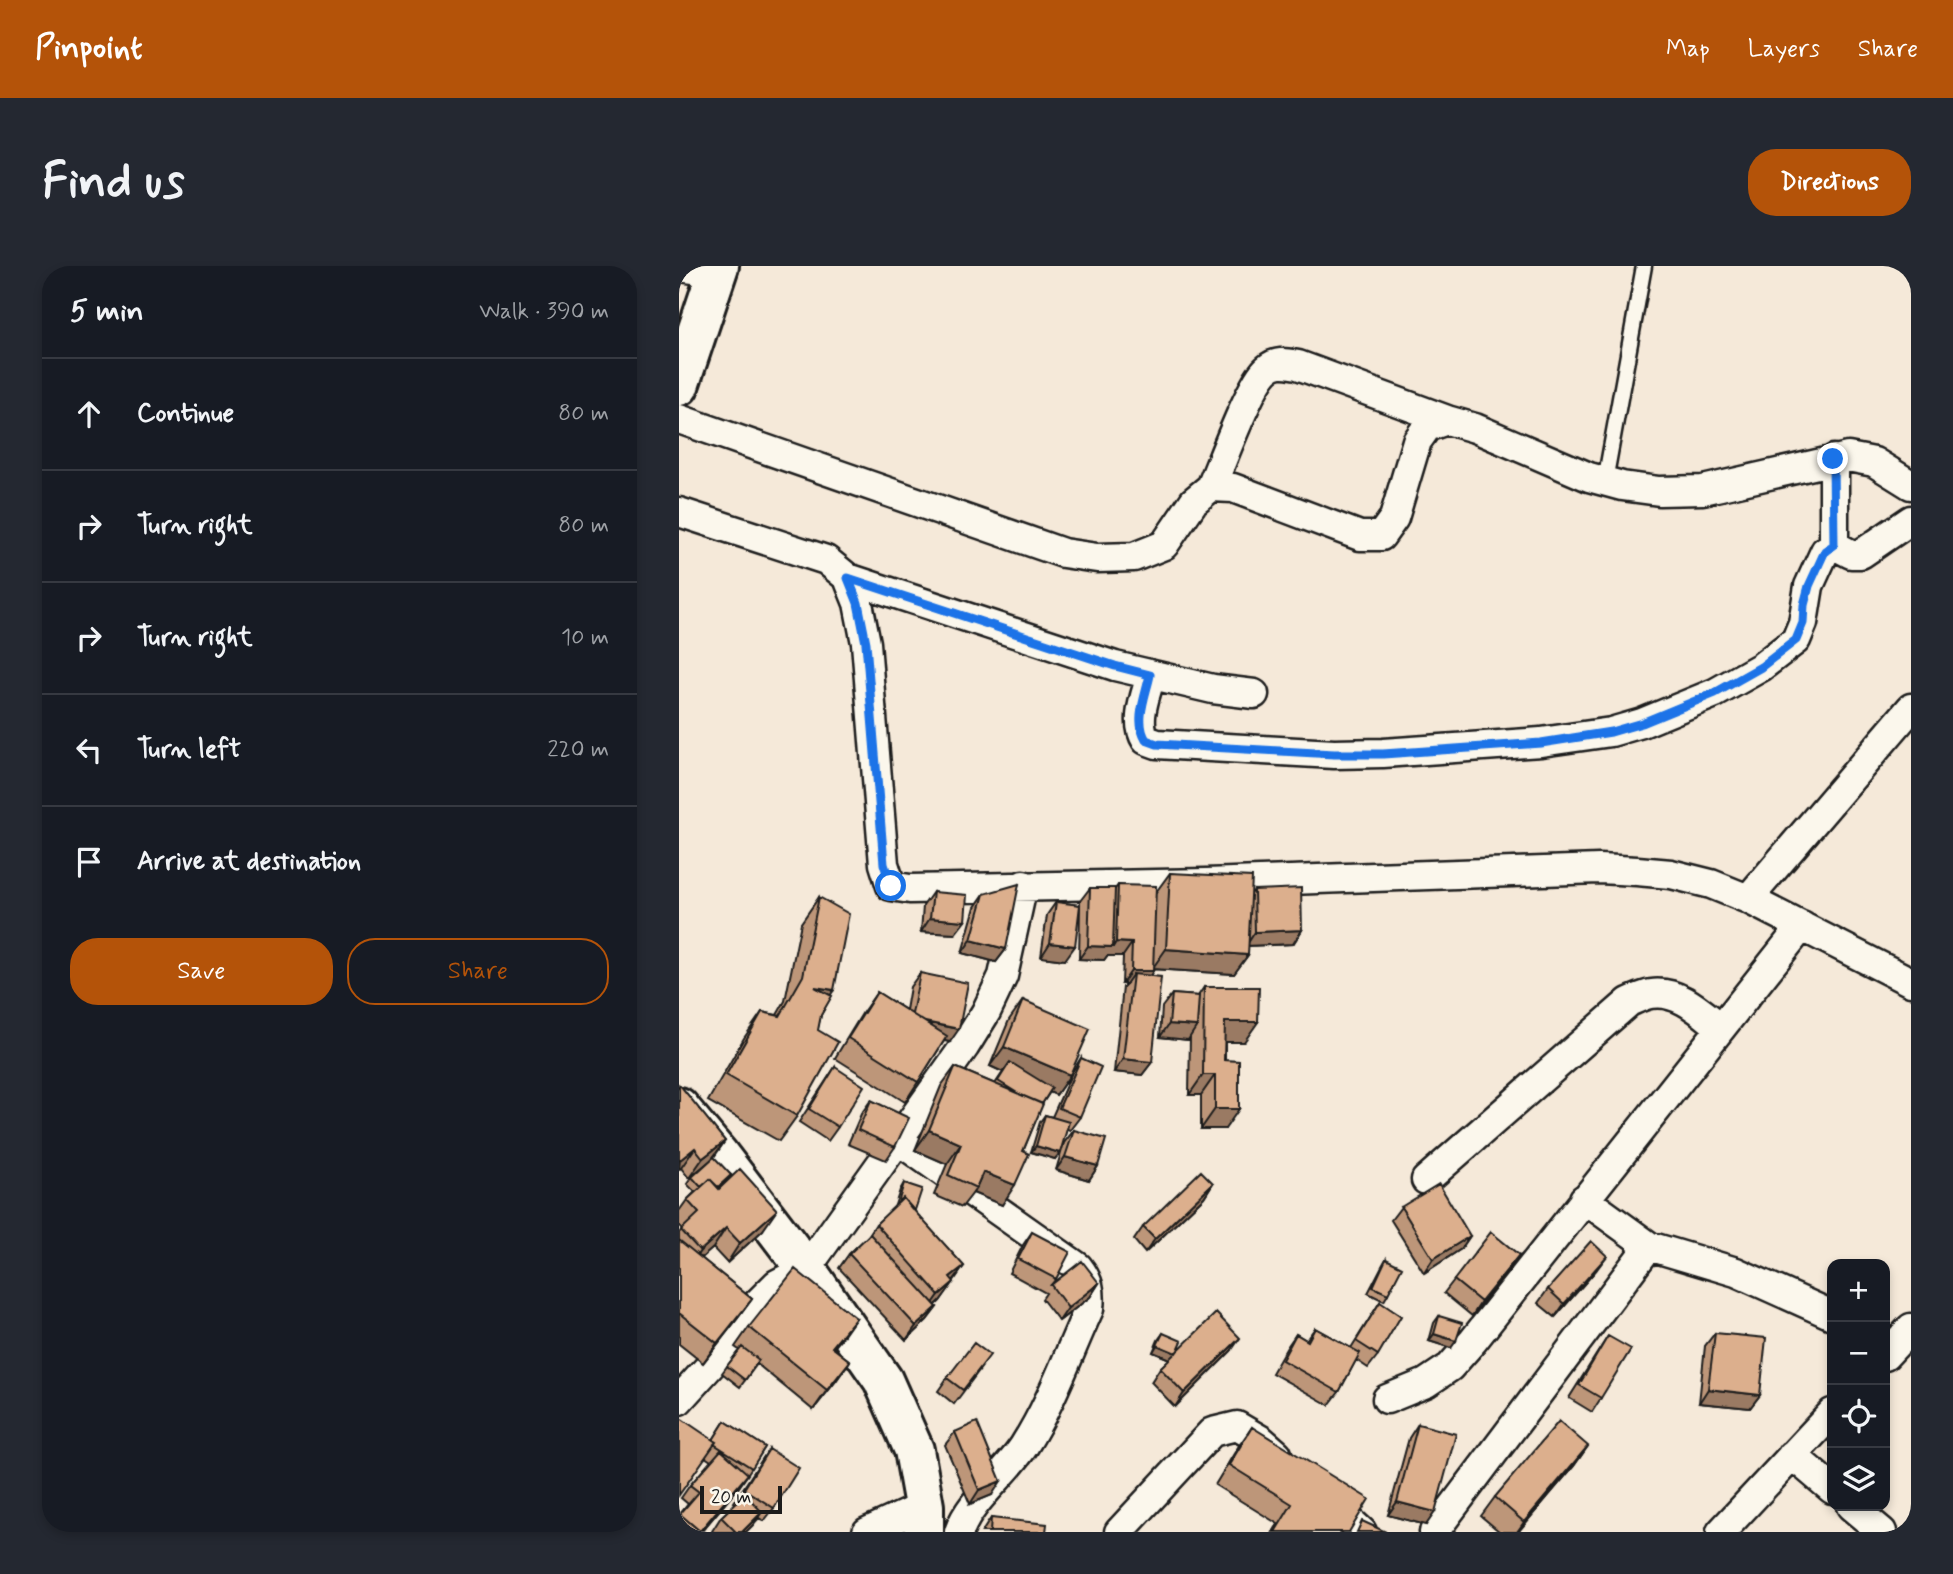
<!DOCTYPE html>
<html lang="en">
<head>
<meta charset="utf-8">
<style>
	:root { --surface:#171b24; --page:#242831; --text:#f1f3f6; --muted:#9ea1a6; --line:#363941; --accent:#b45309 }
	body { margin:0; font-family:Mynerve,sans-serif; background:var(--page); color:var(--text) }
	.controls { position:absolute; right:21px; bottom:21px; display:grid; overflow:hidden; border-radius:14px; box-shadow:0 4px 10px #0003 }
	.controls button { width:63px; height:63px; display:grid; place-items:center; padding:0; border:0; border-bottom:2px solid var(--line); background:var(--surface); color:var(--text); font:35px sans-serif }
	.scale { position:absolute; left:21px; bottom:18px; width:82px; box-sizing:border-box; padding-left:7px; border:4px solid #1c1c1c; border-top:0; font-size:19px; line-height:24px; white-space:nowrap; color:#1c1c1c; -webkit-text-stroke:5px #fbf7ec; paint-order:stroke }
	.stop { position:absolute; width:21px; height:21px; margin:-16px; border:5px solid #1a73e8; border-radius:50%; background:#fff }
	.stop.end { background:#1a73e8; border-color:#fff; box-shadow:0 2px 7px #0008 }
	.list { margin:0; padding:0; list-style:none }
	h2 { display:flex; justify-content:space-between; align-items:center; height:91px; margin:0; padding:0 28px; font-size:30px }
	h2 small { font-size:23px; font-weight:400; color:var(--muted) }
	.list li { display:grid; grid-template-columns:46px 1fr auto; gap:21px; align-items:center; box-sizing:border-box; height:112px; padding:0 28px; border-top:2px solid var(--line) }
	.list b { display:block; font-size:26px; white-space:nowrap }
	.list em { font-size:23px; font-style:normal; color:var(--muted) }
	.actions { display:flex; gap:14px; padding:21px 28px }
	.actions a { flex:1; padding:16px 0; border:2px solid var(--accent); border-radius:28px; text-align:center; font-size:24px; color:var(--accent) }
	.actions .main { background:var(--accent); color:#fff }
	.icon { flex:none; width:38px; height:38px; fill:none; stroke:currentColor; stroke-width:2; stroke-linecap:round; stroke-linejoin:round }
	.map { position:relative; flex:none; width:1232px; height:1266px; overflow:hidden; border-radius:28px }
	header { display:flex; align-items:center; gap:42px; box-sizing:border-box; height:98px; padding:0 35px; background:var(--accent); color:#fff }
	header strong { font-size:33px }
	nav { display:flex; gap:38px; margin-inline-start:auto; font-size:24px }
	.intro { display:flex; align-items:center; justify-content:space-between; box-sizing:border-box; height:168px; padding:0 42px }
	h1 { margin:0; font-size:49px }
	.button { padding:18px 32px; border-radius:28px; background:var(--accent); color:#fff; font-size:24px; font-weight:700 }
	main { display:flex; gap:42px; padding:0 42px }
	aside { flex:1; background:var(--surface); border-radius:28px; box-shadow:0 4px 10px #0003 }
	.map>svg:first-child { display:block }
	.lines { fill:none; stroke-linecap:round; stroke-linejoin:round }
	.lane-casing { stroke:#1c1c1c; stroke-width:19 }
	.street-casing { stroke:#1c1c1c; stroke-width:33 }
	.secondary-casing { stroke:#1c1c1c; stroke-width:44 }
	.lane { stroke:#fbf7ec; stroke-width:14 }
	.street { stroke:#fbf7ec; stroke-width:28 }
	.secondary { stroke:#fbf7ec; stroke-width:38 }
	.wall { fill:#bd9679; stroke:#1c1c1c; stroke-width:2 }
	.shaded-wall { fill:#9a7a63; stroke:#1c1c1c; stroke-width:2 }
	.building { fill:#dcaf8d; stroke:#1c1c1c; stroke-width:2 }
	.route { stroke:#1a73e8; stroke-width:9 }
</style>
</head>
<body>
<header>
<strong>Pinpoint</strong>
<nav><a>Map</a><a>Layers</a><a>Share</a></nav>
</header>
<div class="intro"><h1>Find us</h1><a class="button">Directions</a></div>
<main>
<aside>
<h2>5 min<small>Walk · 390 m</small></h2>
<ul class="list">
<li><svg class="icon" aria-label="ahead" viewBox="0 0 24 24"><path d="M12 20V5M6 11l6-6 6 6"/></svg><div><b>Continue</b></div><em>80 m</em></li>
<li><svg class="icon" aria-label="right" viewBox="0 0 24 24"><path d="M7 20v-9h11M14 6l5 5-5 5"/></svg><div><b>Turn right</b></div><em>80 m</em></li>
<li><svg class="icon" aria-label="right" viewBox="0 0 24 24"><path d="M7 20v-9h11M14 6l5 5-5 5"/></svg><div><b>Turn right</b></div><em>10 m</em></li>
<li><svg class="icon" aria-label="left" viewBox="0 0 24 24"><path d="M17 20v-9H6M10 6l-5 5 5 5"/></svg><div><b>Turn left</b></div><em>220 m</em></li>
<li><svg class="icon" aria-label="arrive" viewBox="0 0 24 24"><path d="M6 21V4h12l-3 4 3 4H6"/></svg><div><b>Arrive at destination</b></div></li>
</ul>
<div class="actions"><a class="main">Save</a><a>Share</a></div>
</aside>
<div class="map">
<svg width="1232" height="1266" viewBox="0 0 1232 1266">
	<rect width="100%" height="100%" fill="#f5e9d9"/>
	<filter id="ink" filterUnits="userSpaceOnUse"><feTurbulence type="fractalNoise" baseFrequency=".0143" numOctaves="2"/><feDisplacementMap in="SourceGraphic" scale="14" xChannelSelector="R" yChannelSelector="G"/><feConvolveMatrix kernelMatrix="1 2 1 2 8 2 1 2 1" color-interpolation-filters="sRGB"/></filter>
	<g filter="url(#ink)">
		<g class="lines">
			<defs>
				<path id="lane" d="M926 215 965 0"/>
				<path id="street" d="M0 1 38 6
					M0 153 384 287 418 292 455 291 485 279 515 235 532 221 554 222 681 270H702L715 252 738 175 748 161 768 154 796 162 910 211 943 220 980 225 1024 224 1169 191 1195 196 1232 219
					M1155 193V279
					M532 221C543 196 571 118 588 103 598 94 608 97 619 99L768 154
					M0 246 147 294 169 312 179 337 187 377 205 598 212 620 231 623 527 617 920 603 958 605 992 608 1032 618 1069 633 1232 716
					M169 312 436 400 534 423 575 428
					M472 409C467 429 455 455 467 474L478 478 655 488 704 487 862 476 932 466 963 457 1036 427 1082 401 1117 374 1124 357 1130 320 1146 285 1155 279 1172 288H1182L1232 254
					M1069 633 1232 442
					M219 874 399 1001C410 1015 412 1025 410 1043 389 1089 372 1138 345 1180 326 1209 291 1234 280 1266
					M747 914 950 736C957 733 965 729 972 728 1000 724 1022 746 1042 762
					M905 933 970 980
					M1206 1090 1232 1062
					M708 1133 747 1117 771 1101 794 1075 1123 660
					M0 1134 40 1090 77 1039 98 1018 127 1003 286 780 307 746 324 710 344 619
					M1113 1189 1153 1223
					M646 1232 683 1266
					M1172 1240 1203 1266
					M188 1266 245 1240
					M440 1266 533 1166 558 1160 582 1174 598 1188
					M755 1266 970 980 1057 1006 1153 1049
					M1042 1266 1153 1147"/>
				<path id="secondary" d="M0 120 40 0
					M0 841 40 889 127 1003 204 1114 235 1184 245 1240V1266"/>
			</defs>
			<use href="#lane" class="lane-casing"/>
			<use href="#street" class="street-casing"/>
			<use href="#secondary" class="secondary-casing"/>
			<use href="#lane" class="lane"/>
			<use href="#street" class="street"/>
			<use href="#secondary" class="secondary"/>
		</g>
		<path class="wall" d="M491 607 572 628 575 624 623 664 614 678 569 680V689L555 708 474 703 471 710 473 796 463 809 435 806 444 721 447 718H443L444 690H428L425 694 400 693 401 640 386 694 362 691 368 649 377 636 401 639V635L411 622 436 623 439 619 477 626Z
			M254 626 276 668 242 666 244 640Z
			M305 628 327 683 317 696 283 687 296 641Z
			M140 631 152 730 142 749 118 850 100 875 29 835 65 772 83 746 98 749 106 735 122 657Z
			M241 707 271 776 265 775 239 816 226 836 156 792 184 746 198 726 227 744 231 721Z
			M525 721 565 776H546V863H522V829H510L511 770 509 774 481 771 483 741 493 728 519 730Z
			M344 734 391 809 377 829 371 826 363 838 323 939 294 927 283 941 255 929 268 898 236 884 262 820 276 801 316 818 324 806 311 800 330 754Z
			M402 792 401 851 391 864 388 863 376 893 352 886 361 856 366 849 373 851 393 806Z
			M156 801 159 861 149 875 120 856Z
			M0 819 46 875 33 894 52 909 47 916 84 964 48 997 34 982 22 992 73 1033 59 1052 24 1097 0 1078V967L3 963 0 960V945L8 934 16 926 8 918 13 911 29 897 10 912 2 902 0 903Z
			M192 834 216 881 207 894 169 878 182 848Z
			M395 864 419 900 410 914 377 904 385 877Z
			M225 917 236 944 235 945 285 1000 261 1035 256 1040 258 1041 248 1054 227 1074 160 1002 170 988 189 970 197 958 215 942 221 924Z
			M534 917 525 931 466 987 455 974 464 961Z
			M722 941 791 970 782 983 745 1007 712 954Z
			M353 966 377 1013 372 1019 420 1017 411 1031 380 1055 363 1033 367 1027 330 1007 344 979Z
			M840 989 793 1050 765 1027 775 1014Z
			M707 993 709 1028 705 1035 689 1027 703 1000Z
			M918 1003 876 1051 859 1037 869 1023Z
			M701 1036 699 1089 689 1102 677 1094 660 1126 650 1139 593 1107 608 1081 617 1068 627 1074 636 1062 672 1082Z
			M760 1050 772 1082 750 1075 755 1057Z
			M177 1052 154 1082 171 1095 157 1115 134 1144 78 1098 61 1121 43 1107 60 1084 56 1081 70 1061Z
			M484 1067 499 1084 552 1085 496 1141 472 1116 481 1102 491 1093 474 1086 479 1074Z
			M1036 1067 1081 1129 1071 1142 1020 1137 1026 1080Z
			M929 1070 922 1132 913 1146 890 1132Z
			M302 1102 275 1138 259 1125 268 1112Z
			M46 1155 86 1181 60 1221 22 1266H0V1250L9 1238 2 1232 11 1219 32 1195 26 1191 34 1174Z
			M739 1158 747 1259 709 1249 730 1172Z
			M573 1161 670 1266H594L599 1258 536 1219 559 1181Z
			M276 1166 313 1229 291 1238 266 1179Z
			M909 1180 895 1200 839 1266H821L802 1250 816 1231Z
			M90 1183 95 1242 85 1255 80 1252 67 1266H34L33 1265 42 1251 57 1237 55 1236Z
			M312 1252 367 1266H303Z"/>
		<path class="shaded-wall" d="M251 652 286 655 276 668 242 666Z
			M623 664 614 678 567 680 576 666Z
			M292 674 327 683 317 696 283 687Z
			M437 676 453 677 444 690H428L425 694 400 693 409 680 434 681Z
			M371 677 396 680 386 694 362 691Z
			M487 683 569 689 555 708 473 703Z
			M452 705H474L465 719 454 708 447 718H443Z
			M136 721 155 724 137 750Z
			M232 753 280 763 271 776 222 766Z
			M546 756H579L565 776H532Z
			M490 758 518 760 509 774 481 771Z
			M325 781 391 809 377 829 325 806 331 796 324 806 311 800Z
			M444 793 473 796 463 809 435 806Z
			M524 809H536L522 829H510Z
			M536 843H560L546 863H522Z
			M250 864 282 878 268 898 236 884Z
			M46 875 32 894 10 912 24 892Z
			M357 880 381 887 376 893 352 886Z
			M16 882 2 902 0 903 1 894Z
			M386 891 419 900 410 914 377 904Z
			M304 906 336 919 323 939 294 927 297 922Z
			M534 917 525 931 466 987 476 973Z
			M98 944 84 964 48 997 61 977Z
			M47 962 34 982 8 1005 21 985Z
			M791 970 782 983 745 1007 754 993Z
			M840 989 831 1002 793 1050 802 1036Z
			M928 990 918 1003 876 1051 885 1038Z
			M285 1000 271 1019V1011Z
			M275 1016 261 1035 246 1049 260 1029Z
			M420 1017 411 1031 380 1055 389 1042Z
			M73 1033 59 1052 24 1097 38 1077Z
			M258 1041 248 1054 227 1074 237 1060Z
			M177 1052 163 1072 139 1101 153 1081Z
			M755 1068 777 1075 772 1082 750 1075Z
			M561 1072 552 1085 496 1141 505 1127Z
			M478 1079 498 1087 493 1094 474 1086Z
			M171 1095 157 1115 134 1144 148 1124Z
			M1029 1123 1081 1129 1071 1142 1020 1137Z
			M909 1180 895 1200 839 1266H838L845 1256Z
			M69 1208 60 1221 22 1266H20Z
			M322 1215 313 1229 291 1238 300 1224Z
			M718 1236 756 1246 747 1259 709 1249Z
			M83 1246 74 1259 67 1266H63Z"/>
		<path class="building" d="M491 607 573 611 569 689 487 683Z
			M340 618 327 683 292 674 305 628Z
			M439 619 477 620 474 705H452L453 677 437 676Z
			M411 622H436L434 681 409 680Z
			M622 622 623 664 576 666 575 624Z
			M254 626 288 629 286 655 251 652Z
			M140 631 170 648 155 724 136 721 153 730 142 749 139 764 159 776 118 850 47 809 83 746 101 750 124 710Z
			M377 636 401 639 396 680 371 677Z
			M241 707 289 717 280 763 246 756 233 748Z
			M454 708 482 711 473 796 444 793Z
			M525 721H580L579 756H546L545 794 560 795V843H536V809H524Z
			M198 726 268 770 239 816 169 772Z
			M493 728 520 730 518 760 490 758Z
			M344 734 411 763 391 809 325 781Z
			M402 792 422 801 401 851 380 842Z
			M331 796 373 822 363 838 340 828 319 815Z
			M156 801 185 820 159 861 130 843Z
			M276 801 364 838 344 885 350 888 336 919 304 906 297 922 269 909 282 878 250 864Z
			M0 819H1L46 875 24 892 16 882 1 894 0 893Z
			M192 834 230 852 216 881 179 864Z
			M366 849 390 856 381 887 357 880Z
			M395 864 427 873 419 900 386 891Z
			M35 891 52 909 39 921 31 913 22 921 13 911Z
			M61 903 98 944 61 977 47 962 21 985 2 964 20 947 8 934 31 913 40 923Z
			M522 905 534 917 476 973 464 961Z
			M225 917 243 923 236 944 233 943 224 932 219 937Z
			M760 918 791 970 754 993 722 941Z
			M224 932 285 1000 271 1011 275 1016 260 1029 197 958Z
			M353 966 391 986 377 1013 339 993Z
			M812 966 840 989 802 1036 775 1014Z
			M191 968 258 1041 237 1060 170 988Z
			M0 974 73 1033 38 1077 0 1047Z
			M912 975 928 990 885 1038 869 1023Z
			M707 993 723 1001 709 1028 694 1021Z
			M403 995 420 1017 389 1042 372 1019Z
			M116 1003 177 1052 153 1081 171 1095 148 1124 70 1061Z
			M701 1036 722 1050 699 1089 677 1075Z
			M537 1047 561 1072 505 1127 481 1102Z
			M760 1050 783 1057 777 1075 755 1068Z
			M636 1062 681 1087 660 1126 603 1094 617 1068 629 1075Z
			M484 1067 503 1075 499 1084 497 1087 478 1079Z
			M1036 1067 1087 1072 1081 1129 1029 1123Z
			M929 1070 952 1083 922 1132 900 1119Z
			M295 1077 311 1089 284 1124 268 1112Z
			M63 1081 80 1094 66 1114 48 1100Z
			M0 1151 37 1176 0 1229Z
			M46 1155 86 1181 73 1202 35 1178 37 1176 34 1174Z
			M880 1155 909 1180 845 1256 816 1231Z
			M298 1156 322 1215 300 1224 276 1166Z
			M739 1158 777 1168 756 1246 718 1236Z
			M573 1161 690 1233 670 1266H596L613 1238 550 1199Z
			M90 1183 120 1202 95 1242 65 1223Z
			M42 1184 69 1208 21 1265 1 1248 20 1226 11 1219Z
			M66 1228 83 1246 63 1266H57L42 1251Z
			M312 1252 368 1258 367 1266H311Z
			M683 1255 707 1266H678Z"/>
	</g>
	<g class="lines" filter="url(#ink)">
		<path class="route" d="M212 620 205 598 187 377 179 337 169 312 436 400 471 409C467 429 455 455 467 474L478 478 655 488H704L862 477 932 466 963 457 1036 427 1082 401 1117 374 1124 357 1125 339 1130 320 1146 285 1155 279 1154 193"/>
	</g>
</svg>
<div class="controls">
<button>+</button>
<button>−</button>
<button><svg class="icon" aria-label="locate" viewBox="0 0 24 24"><circle cx="12" cy="12" r="6"/><path d="M12 2v4M12 18v4M2 12h4M18 12h4"/></svg></button>
<button><svg class="icon" aria-label="layers" viewBox="0 0 24 24"><path d="M12 4l9 5-9 5-9-5zM3 14l9 5 9-5"/></svg></button>
</div>
<div class="scale">20 m</div>
<div class="stop" style="left:212px;top:620px"></div>
<div class="stop end" style="left:1154px;top:193px"></div>
</div>
</main>
</body>
</html>
